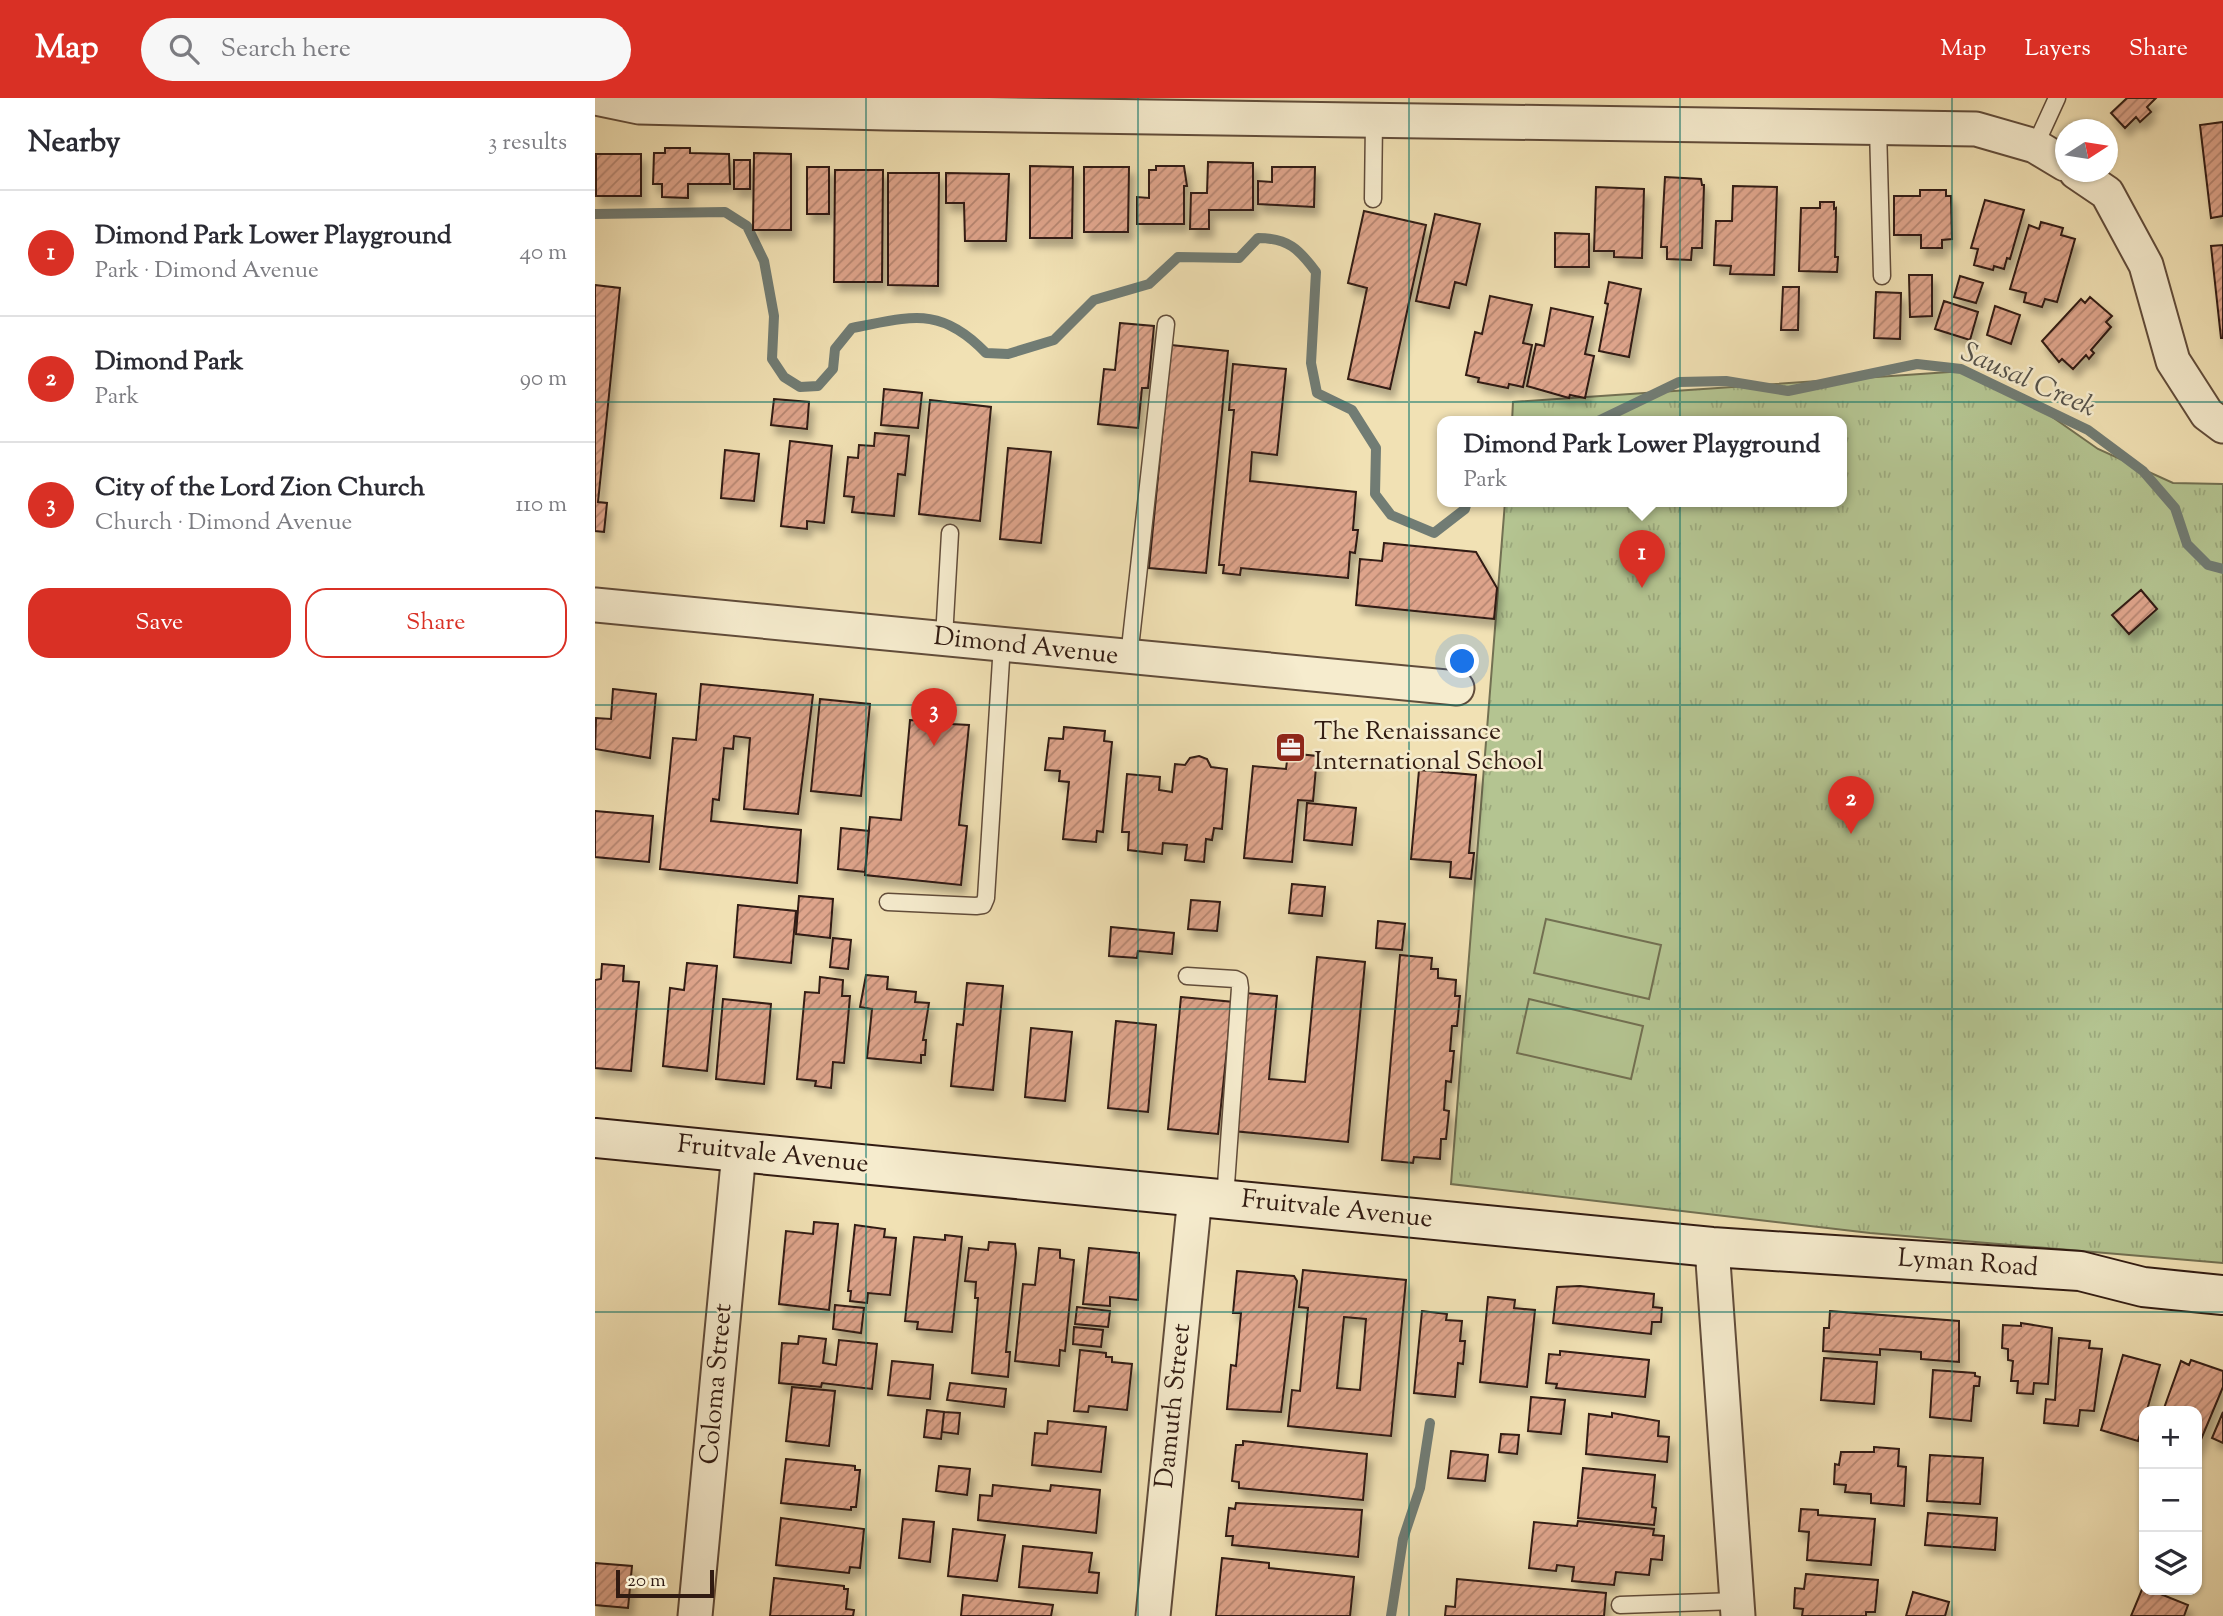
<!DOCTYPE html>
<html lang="en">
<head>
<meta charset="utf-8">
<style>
	:root { --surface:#fff; --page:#f7f7f7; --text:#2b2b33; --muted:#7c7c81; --line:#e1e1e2; --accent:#d93025 }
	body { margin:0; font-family:"Sorts Mill Goudy",serif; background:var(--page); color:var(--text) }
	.controls { position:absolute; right:21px; bottom:21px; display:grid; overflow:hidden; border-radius:14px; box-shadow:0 2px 5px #0004 }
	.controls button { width:63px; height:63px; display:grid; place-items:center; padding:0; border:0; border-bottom:2px solid var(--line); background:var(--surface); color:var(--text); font:35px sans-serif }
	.compass { position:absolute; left:1460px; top:21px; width:63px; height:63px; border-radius:50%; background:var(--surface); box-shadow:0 2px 5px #0004; rotate:78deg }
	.scale { position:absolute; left:21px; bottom:18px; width:98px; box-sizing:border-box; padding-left:7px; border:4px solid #311b12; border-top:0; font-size:19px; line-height:24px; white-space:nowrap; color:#311b12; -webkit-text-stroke:5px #f6ecce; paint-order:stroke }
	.you { position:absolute; left:868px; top:564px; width:24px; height:24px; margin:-18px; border:5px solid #fff; border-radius:50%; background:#1a73e8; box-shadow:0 0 0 10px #1a73e833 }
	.badge { display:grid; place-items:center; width:46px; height:46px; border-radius:50%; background:var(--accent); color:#fff; font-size:23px; font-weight:700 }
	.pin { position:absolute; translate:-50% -58px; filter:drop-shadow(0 2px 4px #0008) }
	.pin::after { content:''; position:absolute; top:37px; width:24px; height:21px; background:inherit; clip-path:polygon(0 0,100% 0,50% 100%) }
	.popup { position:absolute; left:842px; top:318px; width:410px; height:91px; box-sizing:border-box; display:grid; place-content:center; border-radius:14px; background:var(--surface); filter:drop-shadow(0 2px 5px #0005); font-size:23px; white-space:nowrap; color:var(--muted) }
	.popup b { font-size:26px; color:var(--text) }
	.popup::after { content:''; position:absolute; left:50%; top:100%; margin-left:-14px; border:14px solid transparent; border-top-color:var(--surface) }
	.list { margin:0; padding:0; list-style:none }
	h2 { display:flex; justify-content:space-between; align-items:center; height:91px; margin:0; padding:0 28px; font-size:30px }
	h2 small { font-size:23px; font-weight:400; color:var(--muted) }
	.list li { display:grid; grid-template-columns:46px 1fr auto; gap:21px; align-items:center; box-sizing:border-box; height:126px; padding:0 28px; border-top:2px solid var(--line) }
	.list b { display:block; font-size:26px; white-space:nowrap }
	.list p { margin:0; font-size:23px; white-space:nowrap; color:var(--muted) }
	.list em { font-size:23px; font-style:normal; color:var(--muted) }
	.actions { display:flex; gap:14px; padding:21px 28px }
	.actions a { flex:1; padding:16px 0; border:2px solid var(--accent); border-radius:21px; text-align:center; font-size:24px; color:var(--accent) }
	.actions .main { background:var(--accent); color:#fff }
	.icon { flex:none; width:38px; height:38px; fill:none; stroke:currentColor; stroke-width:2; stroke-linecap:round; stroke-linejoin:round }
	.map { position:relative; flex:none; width:1628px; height:1518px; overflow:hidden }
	header { display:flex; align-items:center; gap:42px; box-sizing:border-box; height:98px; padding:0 35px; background:var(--accent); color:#fff }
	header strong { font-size:33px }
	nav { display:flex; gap:38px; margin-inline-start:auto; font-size:24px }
	.search { width:490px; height:63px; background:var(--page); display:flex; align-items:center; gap:18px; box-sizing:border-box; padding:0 24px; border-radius:38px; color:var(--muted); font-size:26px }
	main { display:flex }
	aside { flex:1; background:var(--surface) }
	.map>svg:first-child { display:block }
	.grass { fill:url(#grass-tufts); stroke:#727052; stroke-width:2 }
	.pitch { fill:#b4c491; stroke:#727052; stroke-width:2 }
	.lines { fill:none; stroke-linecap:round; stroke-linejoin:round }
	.stream { stroke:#717c74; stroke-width:10 }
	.building { fill:url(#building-hatch); stroke:#311b12; stroke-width:2; fill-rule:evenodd; filter:url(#shadow) }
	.lane-casing { stroke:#614c3a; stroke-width:19 }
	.street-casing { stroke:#614c3a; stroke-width:37 }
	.secondary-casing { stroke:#311b12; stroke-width:42 }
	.lane { stroke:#f6ecce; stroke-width:16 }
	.street { stroke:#f6ecce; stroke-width:33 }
	.secondary { stroke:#f6ecce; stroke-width:38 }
	.grid { fill:none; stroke:#0f766e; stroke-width:2; stroke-opacity:0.55 }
	.labels { text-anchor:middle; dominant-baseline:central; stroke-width:5; stroke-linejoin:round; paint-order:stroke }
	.street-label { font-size:26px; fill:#311b12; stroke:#f6ecce }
	.poi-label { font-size:26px; fill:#311b12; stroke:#f6ecce; text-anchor:start }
	.water-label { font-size:28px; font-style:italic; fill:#56534b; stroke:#f6ecce }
</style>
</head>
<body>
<header>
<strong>Map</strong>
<div class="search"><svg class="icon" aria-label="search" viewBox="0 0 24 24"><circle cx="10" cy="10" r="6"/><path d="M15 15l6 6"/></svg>Search here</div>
<nav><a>Map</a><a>Layers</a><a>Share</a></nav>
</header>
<main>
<aside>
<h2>Nearby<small>3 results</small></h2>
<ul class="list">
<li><span class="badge">1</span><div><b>Dimond Park Lower Playground</b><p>Park · Dimond Avenue</p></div><em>40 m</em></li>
<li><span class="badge">2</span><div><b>Dimond Park</b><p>Park</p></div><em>90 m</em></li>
<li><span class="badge">3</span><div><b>City of the Lord Zion Church</b><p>Church · Dimond Avenue</p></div><em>110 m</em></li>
</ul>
<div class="actions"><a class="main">Save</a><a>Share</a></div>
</aside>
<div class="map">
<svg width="1628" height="1518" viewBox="0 0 1628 1518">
	<defs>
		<pattern id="grass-tufts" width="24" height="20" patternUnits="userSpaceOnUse" patternTransform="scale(1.75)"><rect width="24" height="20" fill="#b4c491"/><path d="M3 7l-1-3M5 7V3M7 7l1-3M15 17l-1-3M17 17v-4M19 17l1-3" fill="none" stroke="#9ba87c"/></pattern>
		<pattern id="building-hatch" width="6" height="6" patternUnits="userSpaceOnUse" patternTransform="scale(1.75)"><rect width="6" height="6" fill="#dea48b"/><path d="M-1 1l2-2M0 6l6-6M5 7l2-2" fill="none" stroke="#b58570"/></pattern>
		<filter id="shadow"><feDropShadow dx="4.5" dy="8" stdDeviation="3.5" flood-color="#0004"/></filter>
	</defs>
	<rect width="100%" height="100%" fill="#f1e1b4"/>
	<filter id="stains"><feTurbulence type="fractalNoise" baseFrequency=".00286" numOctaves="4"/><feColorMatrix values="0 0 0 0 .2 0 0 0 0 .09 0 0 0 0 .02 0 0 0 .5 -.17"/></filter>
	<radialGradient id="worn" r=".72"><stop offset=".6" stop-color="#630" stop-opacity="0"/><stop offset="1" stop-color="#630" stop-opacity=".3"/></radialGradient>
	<path class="grass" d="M1369 273 1436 304 1503 351 1578 385 1628 386V1165L1275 1135 856 1086 910 404H1246V324H917L918 304Z"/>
	<path class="pitch" d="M951 821 1066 847 1054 901 939 875Z
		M934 901 1048 928 1036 981 922 955Z"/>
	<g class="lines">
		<path class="stream" d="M0 116 130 114 152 128 169 163 179 218 177 261 189 279 205 289 223 288 238 271 240 251 257 230C316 219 345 207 391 255L413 256 459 242 499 202 554 186 583 159 644 160 663 140C693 140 704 151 721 174L716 265 722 295 757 312 781 350 780 396 796 417 839 435 870 411 872 404
			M1001 324 1084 284 1131 283 1193 293 1322 266 1366 271 1493 332 1548 373 1580 410 1592 446 1613 467 1628 471
			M796 1518 808 1441 825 1390 835 1325"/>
	</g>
	<path class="building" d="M1532 0H1561L1552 9 1556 14 1545 24 1541 19 1530 30 1516 15Z
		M1628 24V118L1616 120 1605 27Z
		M70 50H95V55L134 56 135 86H93V100L67 99V86H58L59 55H70Z
		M159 55 196 56V132H158Z
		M1 56H46V98H1Z
		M139 62H155V91H139Z
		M613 64 658 65V112H614V131H595L596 95H612Z
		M435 68 478 69 477 140H435Z
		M561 68H589L592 88H589V126H542V99L554 100V72H561Z
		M212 69H234V116H212Z
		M489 69H534L533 134H489Z
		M677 69H720L719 109 663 106V83L677 84Z
		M240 72H288L287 184H239Z
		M293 75H344L343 188 293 187Z
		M351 75 414 76 411 143H370L369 105H351Z
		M1070 79 1106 81 1107 87H1109L1107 150H1097L1096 162 1072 161V149H1066Z
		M1138 88 1182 89 1179 177 1135 176 1136 168 1119 167 1121 123H1137Z
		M1001 89 1049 91 1047 160 1019 159V153H999Z
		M1325 92H1351V98H1356L1357 141 1347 142V150H1326V137H1299V98H1325Z
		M1390 102 1429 112 1415 161 1412 160 1409 171 1399 168 1398 172 1379 167 1383 151 1376 150Z
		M1225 104H1239V111L1241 110 1240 159H1243L1242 174 1204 173 1206 110H1225Z
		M769 113 831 127 795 291 753 281 772 190 753 185Z
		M840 116 885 126 871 187 860 184 854 210 821 203Z
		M1446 124 1468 130 1466 137 1480 141 1462 204 1450 201 1447 209 1429 204 1431 195 1415 191 1434 127 1444 131Z
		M960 135 994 136V169H960Z
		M1628 147V240H1626L1616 148Z
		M1314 177H1337V218L1315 219Z
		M1365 178 1388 185 1381 205 1359 199Z
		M1014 184 1046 191 1034 259 1004 253 1013 206 1010 205Z
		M0 187 25 190 3 404 12 405 9 434 0 433Z
		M1188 189H1204L1203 232H1186Z
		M1281 194 1306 195 1305 241 1279 240Z
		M895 198 937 207 928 245 937 247 928 289 914 286 913 290 883 284 884 280 871 277 880 234 887 236Z
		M1495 199 1517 218 1511 224 1516 229 1496 252 1499 255 1494 261 1491 257 1478 271 1467 261 1464 264 1447 243 1486 201 1490 205Z
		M1349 203 1383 214 1375 242 1340 231Z
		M1400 208 1425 217 1416 246 1392 237Z
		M956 210 998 219 990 256 999 258 990 300 975 297 974 300 932 288 941 246 949 248Z
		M525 225 559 228 553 290H547L543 330 503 326 509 271 520 272Z
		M576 247 633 253 611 475 554 470Z
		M638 266 691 271 682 357 657 354 655 383 761 394 758 432H763L760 455 755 454 753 480 646 470 645 477 628 475 629 467H624L639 312H634Z
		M289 291 327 295 323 330 286 327Z
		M179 301 214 304 212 331 176 327Z
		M335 302 396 309 385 423 324 416Z
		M280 335 314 338 310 377 303 376 299 418 257 414 259 399 249 398 253 359 263 360 264 347 279 348Z
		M195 343 237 348 229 425 212 423V431L186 428Z
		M413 350 456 354 446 445 405 441Z
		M130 352 164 356 159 403 126 400Z
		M789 445 881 454 902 490 899 521 761 507 765 461 787 463Z
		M1546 492 1562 511 1534 536 1517 517Z
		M106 586 218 597 203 716 149 711 155 640 139 638 138 651 129 650 124 702 118 701 116 723 206 732 202 785 65 771 78 640 101 642Z
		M18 591 61 596 55 660 0 651 1 620 16 621Z
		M225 601 275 606 266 698 216 693Z
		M330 617 356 619V626L374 627 364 727 372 728 366 787 270 777 275 719 306 722 315 622 329 623Z
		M469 629 510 633 509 643 517 644 508 734 502 733 501 744 468 741 474 684 464 683 465 673 450 672 454 640 468 641Z
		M693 655 722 658 718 703 703 702 697 764 649 760 658 668 691 671Z
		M604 658 612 661 616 669 632 671 627 731 619 730 617 742 611 741 609 764 590 762 592 747 568 745 567 756 533 752 534 734H527L532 676 565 679 564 692 577 694 580 666 590 667 595 660Z
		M824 672 881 677 874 755H879L876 781 855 779 856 764 816 761Z
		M712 705 761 710 757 747 709 742Z
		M0 713 58 718 54 764 0 759Z
		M246 730 274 733 270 774 243 771Z
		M697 786 730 789 727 818 694 815Z
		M204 798 238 801 235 840 201 836Z
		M596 802 625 804 622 833 593 831Z
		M143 807 201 813 196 865 139 859Z
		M783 823 810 826 807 852 781 850Z
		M516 829 579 835 577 856 543 853 542 860 514 858Z
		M238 840 256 842 253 871 235 869Z
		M805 857 837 860 836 871H843V880L861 882 860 898H865L862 928H857L855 953H859L856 984 851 983 849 1012 854 1013 851 1041H846L845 1061 819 1059 818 1065 787 1062Z
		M722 859 770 864 753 1044 638 1033 651 895 682 898 674 981 710 984Z
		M92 865 122 868 112 973 68 968 75 890 89 892Z
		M7 866 29 868 28 883 44 884 36 973 0 970V882L6 881Z
		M271 877 293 879 292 891 321 894 320 904 334 905 328 942H331L330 957H326V965L272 960 277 911 265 909Z
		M225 879 248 882 247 898H255L249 965 238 964 236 990 220 988 221 983 202 981 210 894 224 895Z
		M372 885 408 888 398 992 356 988 362 926 368 927Z
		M586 899 639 904 637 932H634L623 1036 573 1031Z
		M128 901 176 906 169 986 121 981Z
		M521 923 561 927 553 1014 513 1010Z
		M436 930 477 934 470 1003 430 999Z
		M219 1124 243 1126 234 1212 184 1206 191 1133 218 1136Z
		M260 1127 290 1131 289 1139 301 1140 295 1197 273 1195 272 1205 255 1203 256 1193H253Z
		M350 1137 367 1139 357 1234 322 1231 323 1224 310 1223 319 1139 350 1142Z
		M394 1144 420 1146 421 1155 411 1254H415L413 1279 377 1275 383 1200H380L381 1184 370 1183 374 1150 393 1152Z
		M444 1150 465 1152V1160L479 1162 470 1253 465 1252 464 1268 420 1263 428 1186 440 1187Z
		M494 1150 544 1155 543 1202 515 1199V1208L488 1206Z
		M708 1172 811 1182 796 1338 693 1328 697 1292 705 1293 713 1210 704 1209ZM749 1219 771 1221 765 1292 742 1290Z
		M642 1173 699 1178 702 1183 686 1314 632 1311 636 1267 641 1268 646 1215H638Z
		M985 1188 1059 1196 1058 1209 1067 1210 1066 1224H1057L1056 1236 958 1225 962 1189Z
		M893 1199 920 1202 919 1210 940 1212 932 1289 885 1284Z
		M240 1207 269 1210 266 1235 238 1231Z
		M482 1209 515 1213 513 1229 480 1226Z
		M827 1213 852 1216 851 1222 867 1223 865 1243H870L868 1266 863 1265 860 1299 819 1295Z
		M1235 1213 1364 1223V1264L1326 1261V1254L1285 1251V1257L1228 1253 1229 1230H1234Z
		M1426 1225 1457 1230 1453 1286 1439 1285 1438 1296 1422 1295 1423 1283H1416L1418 1263 1413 1262V1251L1407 1250 1408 1227 1426 1228Z
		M479 1229 508 1232 506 1249 478 1246Z
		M204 1238 231 1241 228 1265 241 1267 244 1242 282 1246 277 1291 227 1285 226 1289 184 1285 187 1245 203 1246Z
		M1464 1240 1495 1243 1494 1250 1507 1251 1499 1313 1485 1312 1483 1328 1449 1325 1451 1301 1460 1302Z
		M485 1252 511 1255V1259H517V1264L537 1266 532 1312 494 1308 493 1314 479 1313Z
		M965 1253 1054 1262 1050 1299 961 1290 962 1286 951 1285 954 1256 965 1257Z
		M1528 1257 1565 1267 1543 1343 1506 1332Z
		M1229 1260 1282 1264 1279 1306 1226 1302Z
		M1596 1262 1628 1273V1289L1602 1351V1313H1568L1586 1263 1594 1267Z
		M297 1263 338 1267 335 1301 293 1297Z
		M1338 1272 1380 1275V1278L1385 1279 1384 1288H1379L1376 1323 1335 1319Z
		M355 1285 411 1291 409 1309 352 1302Z
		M197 1289 240 1293 234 1348 191 1343Z
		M936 1299 970 1302 966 1336 933 1333Z
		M332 1312 349 1314 346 1341 329 1339Z
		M349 1314 365 1315 363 1336 347 1334Z
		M1628 1314V1345L1617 1340Z
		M1017 1315 1064 1323 1063 1338 1074 1339 1072 1364 991 1356 994 1316 1017 1319Z
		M453 1323 511 1329 506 1374 437 1367 440 1335 452 1336Z
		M906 1336 924 1337 922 1356 904 1354Z
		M648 1343 772 1356 768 1402 644 1390V1384L637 1383 641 1347H648Z
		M1279 1349 1304 1351 1303 1368 1311 1369 1309 1408 1276 1405V1396L1250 1394 1251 1387 1239 1386 1240 1366 1244 1367 1246 1354H1279Z
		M856 1353 893 1357 890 1383 853 1380Z
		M1335 1357 1388 1360 1385 1406 1332 1403Z
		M191 1361 260 1368V1372H265L261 1409H256V1412L186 1405Z
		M344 1368 375 1371 372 1397 341 1393Z
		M988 1370 1060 1377 1057 1409 1061 1410 1059 1427 983 1420Z
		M398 1387 455 1393 456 1387 505 1392 501 1435 383 1422 385 1397 397 1398Z
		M641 1405 767 1412 763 1459 637 1447 638 1438H631L634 1410 640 1411Z
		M1206 1411 1223 1412V1417L1280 1421 1276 1467 1212 1462 1214 1434 1204 1433Z
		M1333 1415 1402 1420 1400 1452 1330 1447Z
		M186 1420 269 1431 265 1470 255 1469 254 1475 181 1467Z
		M308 1421 339 1424 335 1464 304 1460Z
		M983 1423 1059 1431 1058 1437 1069 1438 1067 1462 1056 1461 1054 1477 1021 1474 1019 1487 977 1483 979 1469 962 1467 961 1473 934 1470 939 1424 982 1428Z
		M358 1431 410 1437 402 1483 353 1478Z
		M428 1448 497 1455 494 1474 504 1475 502 1495 424 1489Z
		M627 1460 674 1465V1470L759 1479 755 1518H621Z
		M0 1465 37 1468 33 1510 0 1507Z
		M1211 1476 1283 1482 1280 1514H1271V1518H1207L1208 1511 1199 1510 1200 1490 1209 1491Z
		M179 1480 249 1488V1491H253L251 1511 259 1512 258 1518H175Z
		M862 1481 1011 1495 1009 1518H850L851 1508 860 1509Z
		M1548 1489 1593 1507 1589 1518H1536Z
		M1318 1494 1354 1504 1350 1518H1311Z
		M368 1497 458 1507 456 1518H366Z"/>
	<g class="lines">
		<defs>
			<path id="lane" d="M1283 30 1287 178
				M1440 48 1462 0
				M778 101 779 23
				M349 540 355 435
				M534 559 571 226
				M293 804 381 808 388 807 391 800 407 546
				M592 878 640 881 644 883 645 890 630 1101
				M1025 1507 1141 1503"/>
			<path id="street" d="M1 0 44 9 291 15 1381 31 1440 48 1470 66
				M1481 74 1512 95 1551 167 1578 263 1612 316 1628 328
				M0 507 862 590
				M1117 1149 1143 1518
				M100 1518 144 1054
				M558 1518 600 1098"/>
			<path id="secondary" d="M0 1040 1117 1149 1485 1173 1548 1189 1628 1197"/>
		</defs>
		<use href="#lane" class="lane-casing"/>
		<use href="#street" class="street-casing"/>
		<use href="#secondary" class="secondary-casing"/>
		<use href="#lane" class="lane"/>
		<use href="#street" class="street"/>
		<use href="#secondary" class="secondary"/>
	</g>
	<path class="grid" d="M271 0V1518M543 0V1518M814 0V1518M1085 0V1518M1357 0V1518M0 304H1628M0 607H1628M0 911H1628M0 1214H1628"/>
	<defs>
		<symbol id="office-square" viewBox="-11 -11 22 22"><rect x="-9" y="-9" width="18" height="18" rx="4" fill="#8f2418" stroke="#f6ecce"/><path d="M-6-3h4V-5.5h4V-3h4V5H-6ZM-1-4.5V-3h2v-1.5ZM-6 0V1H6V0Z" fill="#fff"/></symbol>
	</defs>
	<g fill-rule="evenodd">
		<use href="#office-square" x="678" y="632" width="35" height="35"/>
	</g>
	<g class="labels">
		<g class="street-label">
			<text transform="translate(431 549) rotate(6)">Dimond Avenue</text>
			<text transform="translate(178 1057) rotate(6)">Fruitvale Avenue</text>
			<text transform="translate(742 1112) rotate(6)">Fruitvale Avenue</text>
			<text transform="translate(1373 1166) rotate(4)">Lyman Road</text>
			<text transform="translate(122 1286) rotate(-85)">Coloma Street</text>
			<text transform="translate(579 1308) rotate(-84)">Damuth Street</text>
		</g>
		<g class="poi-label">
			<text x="719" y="634">The Renaissance<tspan x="719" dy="30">International School</tspan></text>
		</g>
		<g class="water-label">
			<text transform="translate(1433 283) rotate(24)">Sausal Creek</text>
		</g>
	</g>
	<rect width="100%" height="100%" filter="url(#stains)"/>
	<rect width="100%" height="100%" fill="url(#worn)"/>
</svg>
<div class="controls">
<button>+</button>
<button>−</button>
<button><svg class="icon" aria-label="layers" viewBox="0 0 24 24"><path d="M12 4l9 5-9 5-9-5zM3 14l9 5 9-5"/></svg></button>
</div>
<svg class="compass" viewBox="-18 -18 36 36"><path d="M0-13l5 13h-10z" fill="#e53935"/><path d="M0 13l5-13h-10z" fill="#7c7c81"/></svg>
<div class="scale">20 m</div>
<div class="you"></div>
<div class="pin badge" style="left:1047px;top:490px">1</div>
<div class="popup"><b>Dimond Park Lower Playground</b>Park</div>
<div class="pin badge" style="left:1256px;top:736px">2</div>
<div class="pin badge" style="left:339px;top:648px">3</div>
</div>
</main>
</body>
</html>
